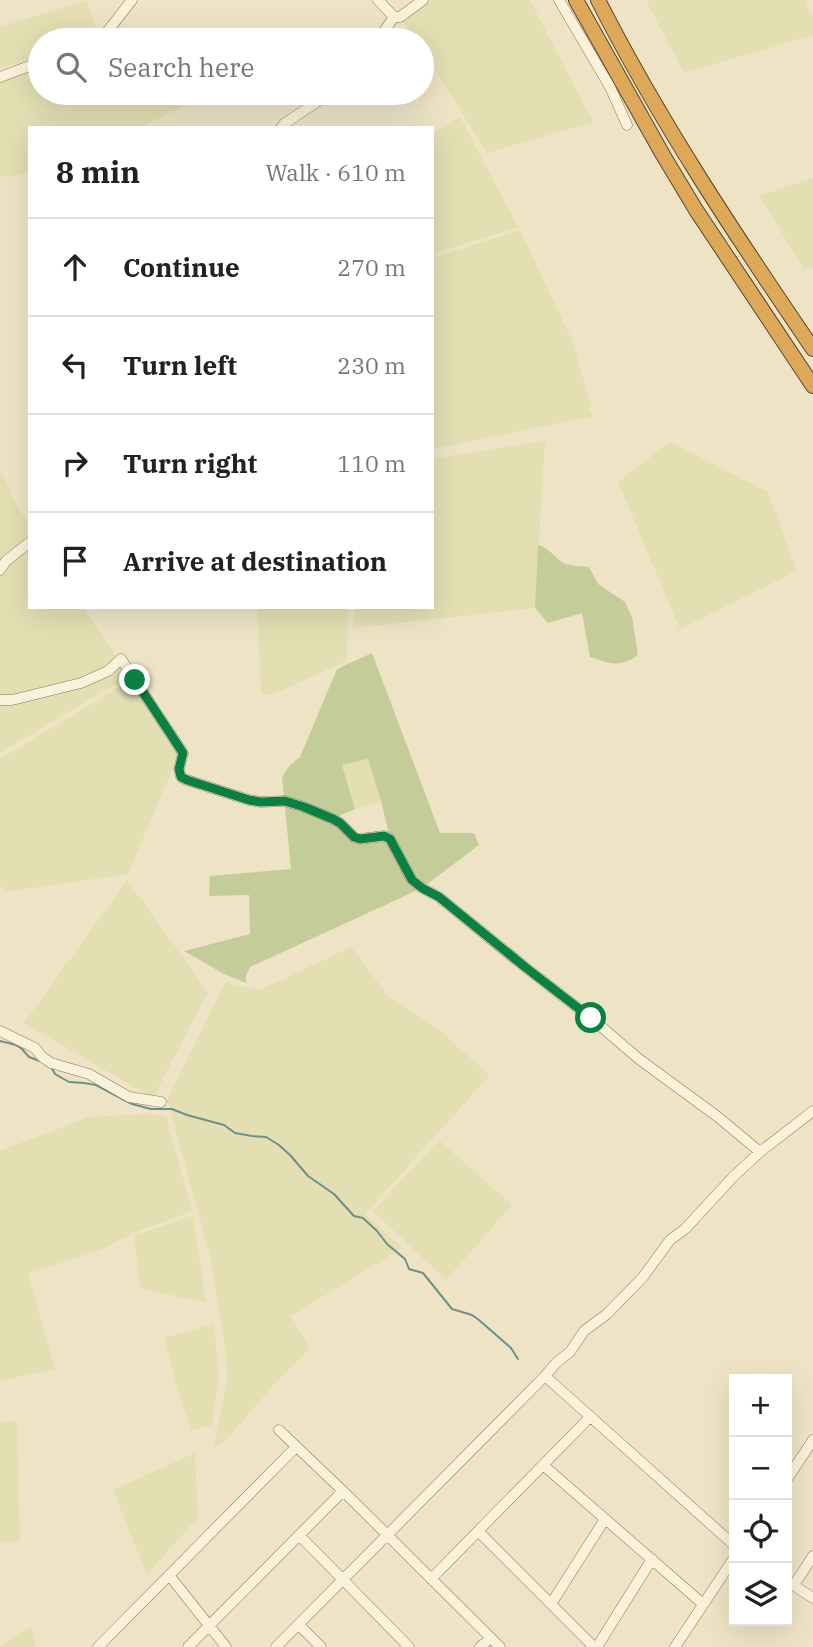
<!DOCTYPE html>
<html lang="en">
<head>
<meta charset="utf-8">
<style>
	:root { --surface:#fff; --page:#f2f2f2; --text:#222; --muted:#767676; --line:#e0e0e0 }
	body { margin:0; font-family:"IBM Plex Serif",serif; background:var(--page); color:var(--text) }
	.controls { position:absolute; right:21px; bottom:21px; display:grid; overflow:hidden; border-radius:0px; box-shadow:0 7px 28px #0002 }
	.controls button { width:63px; height:63px; display:grid; place-items:center; padding:0; border:0; border-bottom:2px solid var(--line); background:var(--surface); color:var(--text); font:35px sans-serif }
	.stop { position:absolute; width:21px; height:21px; margin:-16px; border:5px solid #0b8043; border-radius:50%; background:#fff }
	.stop.end { background:#0b8043; border-color:#fff; box-shadow:0 2px 7px #0008 }
	.list { margin:0; padding:0; list-style:none }
	h2 { display:flex; justify-content:space-between; align-items:center; height:91px; margin:0; padding:0 28px; font-size:30px }
	h2 small { font-size:23px; font-weight:400; color:var(--muted) }
	.list li { display:grid; grid-template-columns:46px 1fr auto; gap:21px; align-items:center; box-sizing:border-box; height:98px; padding:0 28px; border-top:2px solid var(--line) }
	.list b { display:block; font-size:26px; white-space:nowrap }
	.list em { font-size:23px; font-style:normal; color:var(--muted) }
	.icon { flex:none; width:38px; height:38px; fill:none; stroke:currentColor; stroke-width:2; stroke-linecap:round; stroke-linejoin:round }
	.map { position:relative; flex:none; width:813px; height:1647px; overflow:hidden }
	.search { position:absolute; background:var(--surface); box-shadow:0 7px 28px #0002; left:28px; top:28px; width:406px; height:77px; display:flex; align-items:center; gap:18px; box-sizing:border-box; padding:0 24px; border-radius:38px; color:var(--muted); font-size:26px }
	.panel { position:absolute; background:var(--surface); box-shadow:0 7px 28px #0002; left:28px; top:126px; width:406px; height:483px; border-radius:0px }
	.map>svg:first-child { display:block }
	.farmland { fill:#e4deb3 }
	.green { fill:#c4cd99; fill-rule:evenodd }
	.lines { fill:none; stroke-linecap:round; stroke-linejoin:round }
	.stream { stroke:#6d9089; stroke-width:2 }
	.minor-casing { stroke:#8a765b; stroke-width:11 }
	.highway-casing { stroke:#58442f; stroke-width:16 }
	.minor { stroke:#f9f1d9; stroke-width:10 }
	.highway { stroke:#dda857; stroke-width:14 }
	.route { stroke:#0b8043; stroke-width:9 }
</style>
</head>
<body>
<div class="map">
<svg width="813" height="1647" viewBox="0 0 813 1647">
	<rect width="100%" height="100%" fill="#eee4c5"/>
	<path class="farmland" d="M430 0H530L593 122 487 153 422 49V40H416L404 22Z
		M646 0H805L809 12 813 15V35L684 73Z
		M84 1 88 3 97 33 94 38 89 40H40V56L0 68V27Z
		M142 28 154 40H107Z
		M40 66V93H204L207 96 138 128H30V173L0 177V80Z
		M460 117 518 227 432 254V133Z
		M813 178V267L804 269 759 196Z
		M520 230 572 340 591 406 589 411 595 416 432 449V258Z
		M545 441 535 608 353 628 355 607H432V459Z
		M670 442 768 492 797 571 680 629 618 482Z
		M0 468 13 499 30 526V607H83L129 676 0 753Z
		M257 607H348L347 661 271 695 261 694Z
		M131 680 179 754 128 874 4 892 0 884V759Z
		M369 759 381 801 355 809 342 765Z
		M127 880 208 992 153 1098 24 1023Z
		M351 947 388 996 440 1031 490 1075 365 1214 402 1248 291 1316 310 1349 280 1378 225 1441 214 1447 227 1381 226 1355 210 1256 167 1100 225 983 260 990Z
		M148 1114 166 1116 192 1211 131 1234 102 1249 28 1274 55 1369 0 1381V1151L89 1117Z
		M439 1140 512 1205 446 1280 373 1211Z
		M193 1215 206 1303 140 1288 134 1236Z
		M214 1324 219 1377 212 1425 192 1430 180 1398 164 1338Z
		M17 1421 20 1542H0V1423Z
		M195 1453 198 1517 147 1575 113 1490Z
		M31 1627 36 1647H0V1646Z"/>
	<path class="green" d="M538 545C551 548 555 560 566 564 573 566 582 566 589 567L598 584 625 602 632 617 638 655C619 668 611 664 590 657L582 613 548 623 535 608Z
		M372 653 440 833H474L479 845 422 888 250 967 246 976V983L224 974 184 951 250 934 249 895 209 896 210 876 291 869 282 777 290 765 300 757 337 669ZM368 759 381 801 390 838 354 837 334 818 355 809 342 765Z"/>
	<g class="lines">
		<path class="stream" d="M0 1041 16 1045 22 1049 29 1057 40 1061
			M51 1067 55 1074 69 1082 84 1083 96 1085 132 1104 151 1109H172L187 1115 224 1125 235 1133 252 1136 266 1137 279 1145 291 1156 308 1176 334 1194 354 1216 363 1218 377 1231 387 1244 405 1259 409 1269 423 1273 452 1309 472 1315 479 1320 511 1348 518 1359"/>
		<defs>
			<path id="minor" d="M378 0 394 17H400L423 0
				M559 0 610 87 627 125
				M99 40 103 37 132 0
				M378 40 394 17
				M0 77 40 62
				M281 128 284 124 330 93
				M0 570 6 561 30 542
				M0 700H12L81 683 108 671 121 659 183 753 179 769 181 777 187 780 249 800 261 802 285 801 304 807 333 819 340 823 354 837 360 839 384 836 390 839 412 880 422 888 439 897 525 967 591 1018 639 1059 718 1117 760 1152
				M0 1031 35 1048 41 1056 51 1063 89 1074 129 1097 161 1102
				M545 1376 734 1545
				M279 1430 343 1491 500 1647
				M543 1465 703 1604
				M787 1479 813 1440
				M478 1531 594 1647
				M299 1535 409 1647
				M169 1575 226 1647
				M431 1579 590 1417
				M787 1581 813 1598
				M794 1585 813 1556
				M551 1604 605 1519
				M299 1625 321 1647
				M98 1647 296 1447
				M188 1647 343 1491
				M276 1647 545 1376 556 1363 570 1352 584 1331 607 1314 643 1277 670 1240 685 1229 734 1176 760 1152 813 1111
				M480 1647 491 1638
				M597 1647 652 1559
				M675 1647 734 1558"/>
			<path id="highway" d="M576 0 663 155 696 210 813 386
				M598 0C660 122 736 236 813 349"/>
		</defs>
		<use href="#minor" class="minor-casing"/>
		<use href="#highway" class="highway-casing"/>
		<use href="#minor" class="minor"/>
		<use href="#highway" class="highway"/>
	</g>
	<g class="lines">
		<path class="route" d="M135 680 183 753 179 769 181 777 187 780 249 800 261 802 285 801 304 807 333 819 340 823 354 837 360 839 384 836 390 839 412 880 422 888 439 897 525 967 591 1018"/>
	</g>
</svg>
<div class="controls">
<button>+</button>
<button>−</button>
<button><svg class="icon" aria-label="locate" viewBox="0 0 24 24"><circle cx="12" cy="12" r="6"/><path d="M12 2v4M12 18v4M2 12h4M18 12h4"/></svg></button>
<button><svg class="icon" aria-label="layers" viewBox="0 0 24 24"><path d="M12 4l9 5-9 5-9-5zM3 14l9 5 9-5"/></svg></button>
</div>
<div class="stop" style="left:591px;top:1018px"></div>
<div class="stop end" style="left:135px;top:680px"></div>
<div class="search"><svg class="icon" aria-label="search" viewBox="0 0 24 24"><circle cx="10" cy="10" r="6"/><path d="M15 15l6 6"/></svg>Search here</div>
<section class="panel">
<h2>8 min<small>Walk · 610 m</small></h2>
<ul class="list">
<li><svg class="icon" aria-label="ahead" viewBox="0 0 24 24"><path d="M12 20V5M6 11l6-6 6 6"/></svg><div><b>Continue</b></div><em>270 m</em></li>
<li><svg class="icon" aria-label="left" viewBox="0 0 24 24"><path d="M17 20v-9H6M10 6l-5 5 5 5"/></svg><div><b>Turn left</b></div><em>230 m</em></li>
<li><svg class="icon" aria-label="right" viewBox="0 0 24 24"><path d="M7 20v-9h11M14 6l5 5-5 5"/></svg><div><b>Turn right</b></div><em>110 m</em></li>
<li><svg class="icon" aria-label="arrive" viewBox="0 0 24 24"><path d="M6 21V4h12l-3 4 3 4H6"/></svg><div><b>Arrive at destination</b></div></li>
</ul>
</section>
</div>
</body>
</html>
